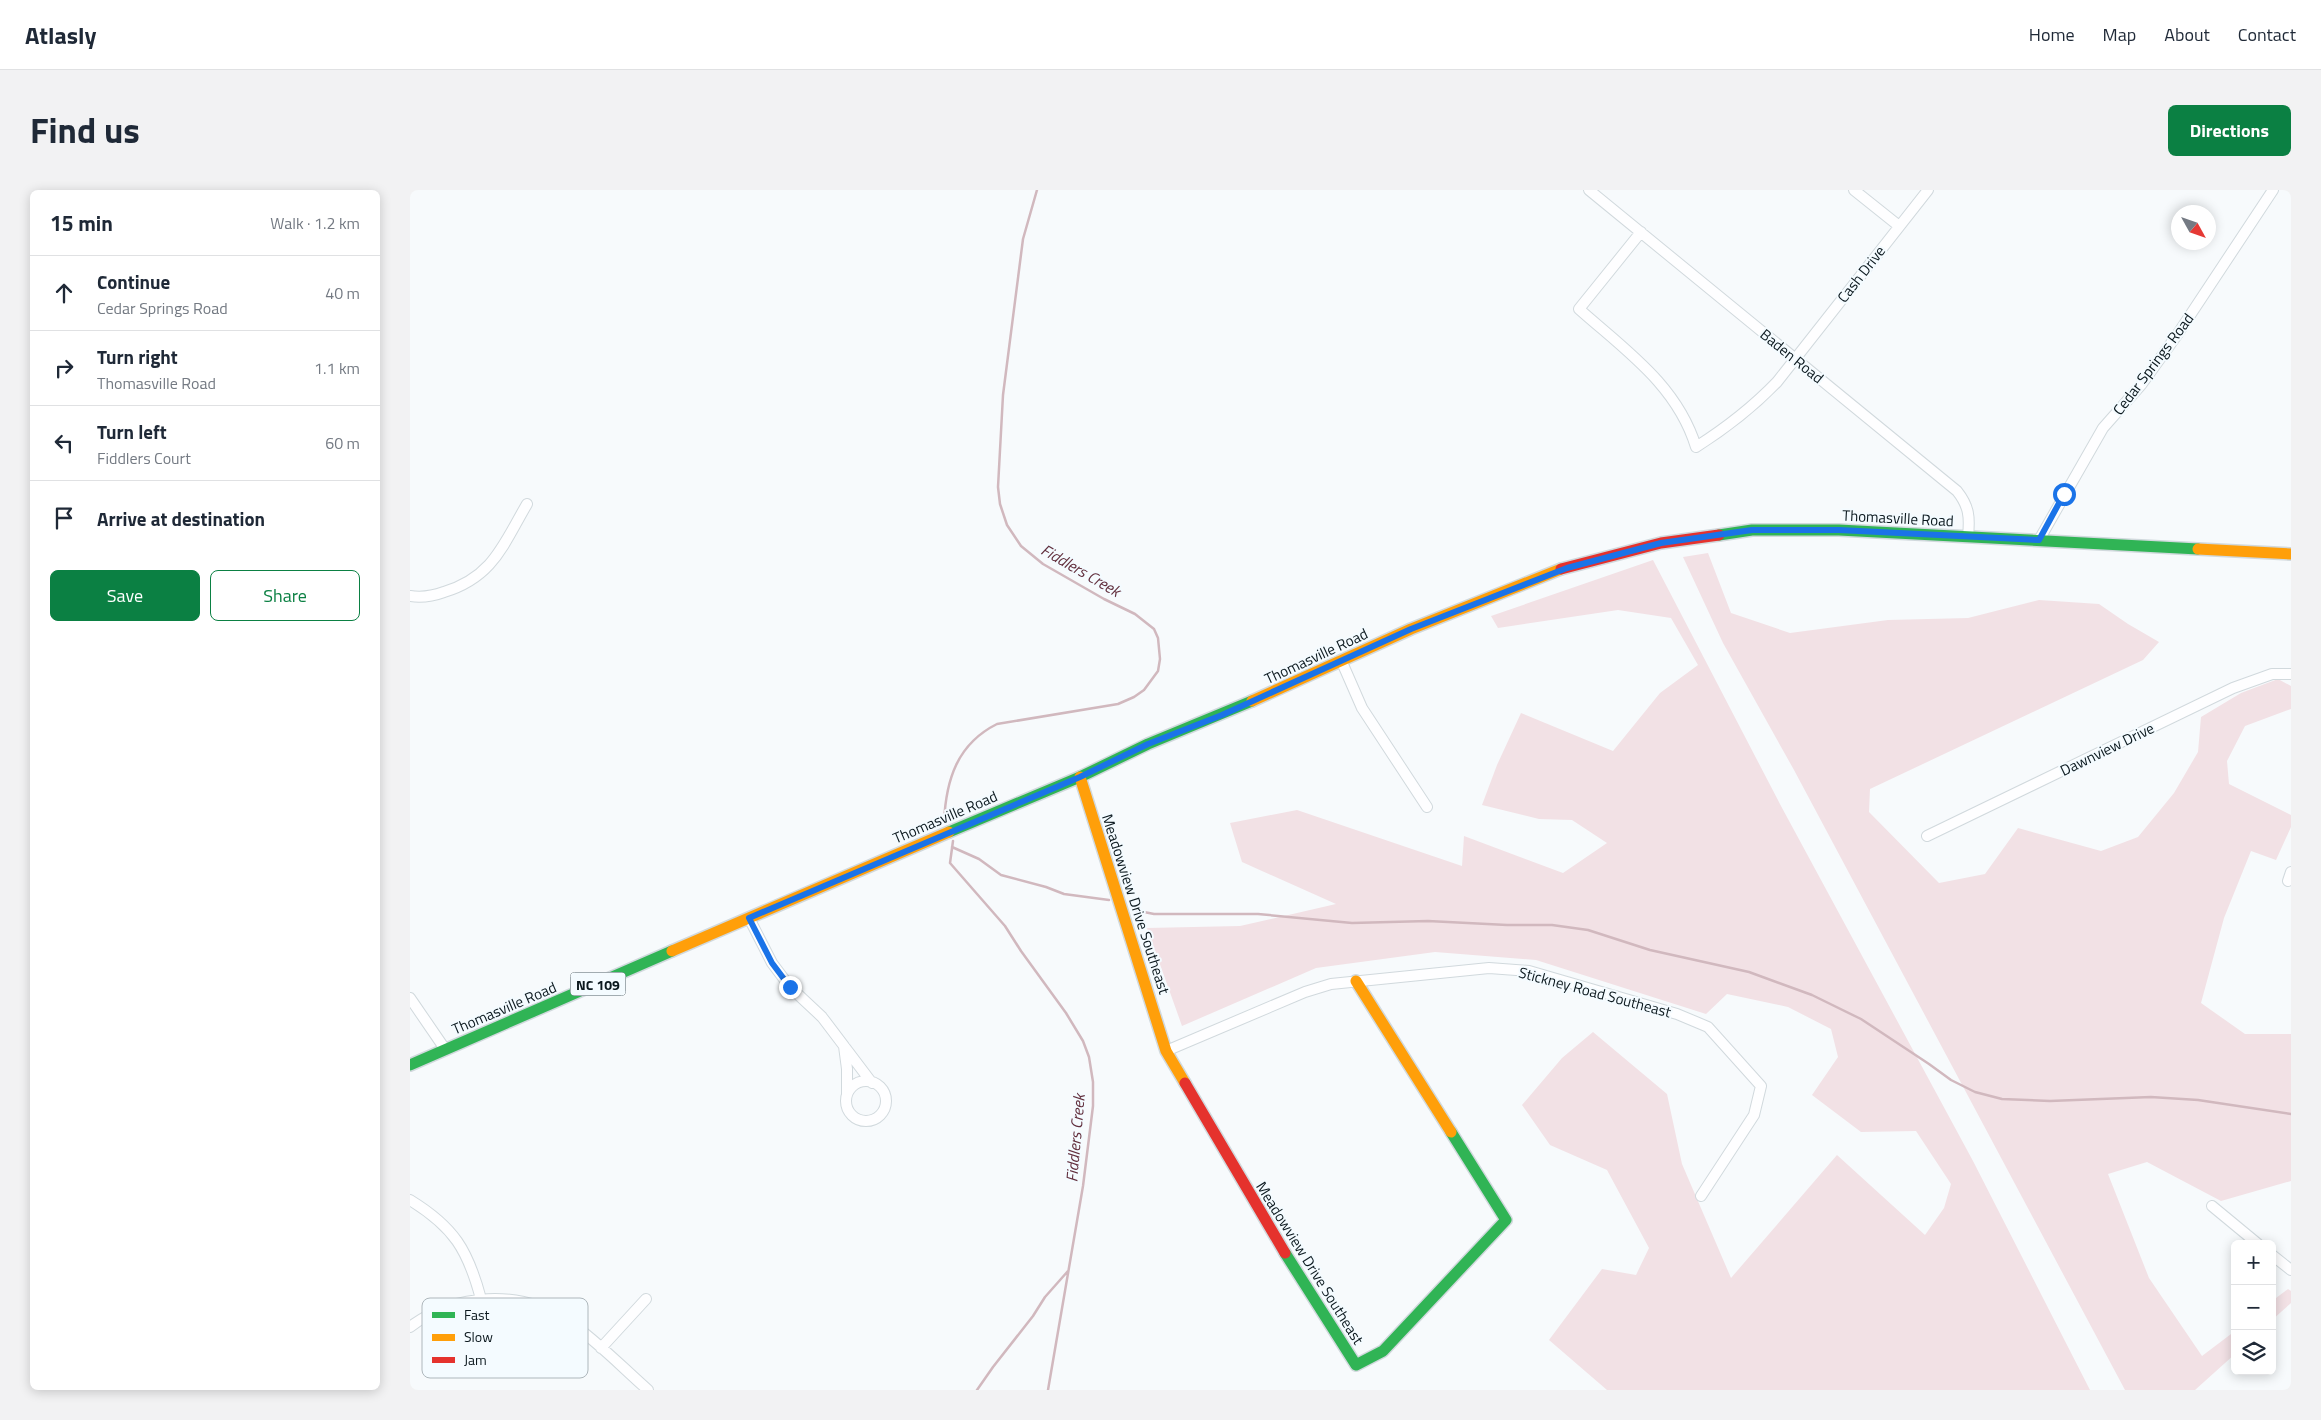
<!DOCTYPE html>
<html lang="en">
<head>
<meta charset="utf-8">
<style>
	:root { --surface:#fff; --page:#f2f2f3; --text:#1f2937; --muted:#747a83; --line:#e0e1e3; --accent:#0b8043 }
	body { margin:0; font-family:"Titillium Web",sans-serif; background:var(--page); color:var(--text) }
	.controls { position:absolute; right:15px; bottom:15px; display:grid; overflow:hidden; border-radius:8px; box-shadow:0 2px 12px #0003 }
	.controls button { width:45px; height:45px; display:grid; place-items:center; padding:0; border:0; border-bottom:1px solid var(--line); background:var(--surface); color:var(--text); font:25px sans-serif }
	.compass { position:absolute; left:1761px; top:15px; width:45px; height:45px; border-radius:50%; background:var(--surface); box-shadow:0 2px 12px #0003; rotate:130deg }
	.stop { position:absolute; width:15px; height:15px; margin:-11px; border:4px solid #1a73e8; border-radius:50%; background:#fff }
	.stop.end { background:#1a73e8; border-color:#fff; box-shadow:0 1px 5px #0008 }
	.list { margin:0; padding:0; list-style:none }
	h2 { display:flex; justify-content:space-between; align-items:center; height:65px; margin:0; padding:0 20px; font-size:21px }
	h2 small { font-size:16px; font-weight:400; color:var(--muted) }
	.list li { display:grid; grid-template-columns:32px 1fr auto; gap:15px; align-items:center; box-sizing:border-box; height:75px; padding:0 20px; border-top:1px solid var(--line) }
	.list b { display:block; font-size:19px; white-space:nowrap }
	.list p { margin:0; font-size:16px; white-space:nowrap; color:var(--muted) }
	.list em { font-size:16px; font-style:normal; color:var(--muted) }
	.actions { display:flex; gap:10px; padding:15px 20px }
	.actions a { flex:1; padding:11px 0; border:1px solid var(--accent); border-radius:8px; text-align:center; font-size:18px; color:var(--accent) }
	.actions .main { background:var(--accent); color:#fff }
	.icon { flex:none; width:28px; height:28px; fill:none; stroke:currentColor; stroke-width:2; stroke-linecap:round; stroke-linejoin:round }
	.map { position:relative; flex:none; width:1881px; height:1200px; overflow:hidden; border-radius:8px }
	header { display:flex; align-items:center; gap:30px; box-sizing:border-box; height:70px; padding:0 25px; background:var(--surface); border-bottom:1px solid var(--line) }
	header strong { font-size:24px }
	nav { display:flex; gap:28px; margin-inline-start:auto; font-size:18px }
	.intro { display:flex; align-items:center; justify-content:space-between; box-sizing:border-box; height:120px; padding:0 30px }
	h1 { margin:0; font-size:35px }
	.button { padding:12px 22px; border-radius:8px; background:var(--accent); color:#fff; font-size:18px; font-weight:700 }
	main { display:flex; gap:30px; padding:0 30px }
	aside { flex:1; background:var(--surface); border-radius:8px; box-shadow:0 2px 12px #0003 }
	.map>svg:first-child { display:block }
	.green { fill:#f2e1e5 }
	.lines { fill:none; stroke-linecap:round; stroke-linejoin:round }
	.stream { stroke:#d1b8be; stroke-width:2.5 }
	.street-casing { stroke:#d1d9dd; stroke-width:12 }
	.fast-casing { stroke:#d1d9dd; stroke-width:14 }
	.slow-casing { stroke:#d1d9dd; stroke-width:14 }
	.jam-casing { stroke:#d1d9dd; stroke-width:14 }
	.street { stroke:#fefeff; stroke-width:10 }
	.fast { stroke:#30b455; stroke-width:11 }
	.slow { stroke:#ff9f0a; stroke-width:11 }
	.jam { stroke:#e5322d; stroke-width:11 }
	.route { stroke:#1a73e8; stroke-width:6 }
	.labels { text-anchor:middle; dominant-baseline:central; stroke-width:4; stroke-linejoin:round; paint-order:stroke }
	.shield { fill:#f4fbff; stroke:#515c62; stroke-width:1 }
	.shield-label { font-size:14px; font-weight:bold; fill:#0b181e }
	.street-label { font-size:15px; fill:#0b181e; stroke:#f4fbff }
	.water-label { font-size:16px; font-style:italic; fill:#622f3d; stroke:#f4fbff }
	.key { fill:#f4fbff; stroke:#aeb7bc; stroke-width:1 }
	.key-label { font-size:14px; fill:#0b181e }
</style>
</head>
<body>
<header>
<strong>Atlasly</strong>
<nav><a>Home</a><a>Map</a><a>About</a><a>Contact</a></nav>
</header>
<div class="intro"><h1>Find us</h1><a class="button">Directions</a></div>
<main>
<aside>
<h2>15 min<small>Walk · 1.2 km</small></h2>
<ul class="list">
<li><svg class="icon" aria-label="ahead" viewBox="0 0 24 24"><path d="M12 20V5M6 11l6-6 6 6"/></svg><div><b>Continue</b><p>Cedar Springs Road</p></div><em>40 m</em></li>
<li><svg class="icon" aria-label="right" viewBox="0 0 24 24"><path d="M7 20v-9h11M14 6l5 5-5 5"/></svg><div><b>Turn right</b><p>Thomasville Road</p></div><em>1.1 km</em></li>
<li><svg class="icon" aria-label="left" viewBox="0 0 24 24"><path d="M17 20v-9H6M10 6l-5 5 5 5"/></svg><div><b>Turn left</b><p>Fiddlers Court</p></div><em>60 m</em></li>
<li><svg class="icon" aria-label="arrive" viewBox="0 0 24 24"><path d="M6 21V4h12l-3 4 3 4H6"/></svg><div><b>Arrive at destination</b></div></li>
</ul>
<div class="actions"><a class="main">Save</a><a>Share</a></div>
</aside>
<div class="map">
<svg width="1881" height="1200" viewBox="0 0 1881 1200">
	<rect width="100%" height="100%" fill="#f7fafc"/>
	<path class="green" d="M1298 363 1321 423 1380 443 1478 430 1558 428 1629 410 1689 414 1718 434 1749 452 1733 470 1460 599 1459 622 1529 693 1575 684 1608 638 1691 661 1728 647 1764 603 1788 562 1791 527 1831 503 1868 489 1881 496V519L1835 536 1817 571 1819 594 1881 625V637L1866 670 1841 661 1814 728 1791 813 1835 844H1881V991L1811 1011 1737 972 1698 984 1739 1088 1792 1166 1825 1141V1164L1785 1200H1715L1384 580 1313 453 1273 367Z
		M1243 370 1371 616 1563 971 1680 1200H1197L1139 1150 1192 1079 1226 1085 1239 1058 1197 980 1140 955 1112 915 1152 868 1183 842 1257 904 1272 974 1321 1088 1427 965 1515 1045 1534 1018 1541 994 1506 941 1451 942 1402 905 1428 867 1421 839 1378 817 1317 804 1296 824 1126 770 1025 762 906 778 772 836 737 738 830 736 926 714 832 672 820 633 887 620 1052 676 1054 646 1153 683 1197 653 1162 630 1129 629 1072 615 1087 575 1111 523 1203 561 1250 503 1288 475 1261 428 1208 420 1088 438 1081 426Z
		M1878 1099 1881 1101V1113L1862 1130V1111Z"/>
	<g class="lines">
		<path class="stream" d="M534 632C536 590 547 554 587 534L708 514 724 507 734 500 748 481 750 469 748 448 744 439 725 424 694 409 633 374 611 356 597 335 590 314 588 297 593 205 613 49 627 0
			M543 651 540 673 595 736 611 761 656 823 673 851 679 867 683 892V916L673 996 638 1200
			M542 657 569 669 591 685 636 697 654 704 699 710
			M724 720 744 724H848L942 733 1018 731 1097 735H1142L1178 740 1240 760 1339 782 1402 805 1451 829 1519 874 1541 890 1565 902 1592 909 1640 911 1741 907 1788 910 1881 924
			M567 1200 583 1177 623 1126 635 1107 658 1081"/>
		<defs>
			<path id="street" d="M1179 0 1547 301C1559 316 1560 327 1558 346
				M1444 0 1489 36
				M1231 42 1169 119C1215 160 1267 195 1286 257 1316 238 1342 218 1367 192L1518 0
				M1629 350 1693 238 1731 195 1767 145 1863 0
				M0 406C12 408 23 406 34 402 83 387 93 355 117 314
				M931 470 952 518 1017 617
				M1517 646 1823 498 1862 484H1881
				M1878 691 1881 682
				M339 728 362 773 380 797 412 827 462 893
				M0 808 35 859
				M434 856 437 879V905
				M756 861 895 802 921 794 1079 778 1119 781 1267 824 1298 837 1351 896 1344 925 1291 1006
				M436 911a20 20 0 1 1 40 0a20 20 0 1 1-40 0Z
				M0 1010C44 1037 58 1060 71 1109
				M1802 1016 1848 1054
				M1862 1065 1881 1080
				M0 1137C45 1103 109 1099 157 1130 186 1150 212 1177 238 1200
				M191 1158 236 1109"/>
			<path id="fast" d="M1309 345 1342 340H1429L1788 359
				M539 642 670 587 738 554 842 511
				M0 875 262 761
				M875 1063 946 1175 973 1161 1096 1030 1041 942"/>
			<path id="slow" d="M1788 359 1881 364
				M842 511 1001 439 1151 379
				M670 587 756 861 775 893
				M262 761 539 642
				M946 791 1041 942"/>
			<path id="jam" d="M1151 379 1251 353 1309 345
				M775 893 875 1063"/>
		</defs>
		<use href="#street" class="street-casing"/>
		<use href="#fast" class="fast-casing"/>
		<use href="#slow" class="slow-casing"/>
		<use href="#jam" class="jam-casing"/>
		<use href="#street" class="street"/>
		<use href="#fast" class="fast"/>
		<use href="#slow" class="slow"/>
		<use href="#jam" class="jam"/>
	</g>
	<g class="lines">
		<path class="route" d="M380 797 362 773 339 728 670 587 738 554 812 525 1001 439 1157 378 1251 353 1342 340H1429L1629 350 1654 304"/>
	</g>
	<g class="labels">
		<rect class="shield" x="160.5" y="782.5" width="55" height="23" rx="4"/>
		<g class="shield-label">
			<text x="188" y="794">NC 109</text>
		</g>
		<g class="street-label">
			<text transform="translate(1451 84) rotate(-52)">Cash Drive</text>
			<text transform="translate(1382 166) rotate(39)">Baden Road</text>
			<text transform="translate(1743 174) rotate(-53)">Cedar Springs Road</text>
			<text transform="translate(1488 328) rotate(3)">Thomasville Road</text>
			<text transform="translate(906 466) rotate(-25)">Thomasville Road</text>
			<text transform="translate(1697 559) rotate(-26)">Dawnview Drive</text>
			<text transform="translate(535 627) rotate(-23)">Thomasville Road</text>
			<text transform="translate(726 714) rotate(72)">Meadowview Drive Southeast</text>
			<text transform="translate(1185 802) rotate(15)">Stickney Road Southeast</text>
			<text transform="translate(94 818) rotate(-23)">Thomasville Road</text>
			<text transform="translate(900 1073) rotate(58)">Meadowview Drive Southeast</text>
		</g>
		<g class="water-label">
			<text transform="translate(671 380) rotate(30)">Fiddlers Creek</text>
			<text transform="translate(665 948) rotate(-85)">Fiddlers Creek</text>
		</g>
	</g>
	<rect x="12" y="1108" width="166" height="80" rx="8" class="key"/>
	<rect x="22" y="1122" width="23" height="6" fill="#30b455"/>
	<rect x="22" y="1144" width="23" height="7" fill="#ff9f0a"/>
	<rect x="22" y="1167" width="23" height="6" fill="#e5322d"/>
	<g class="key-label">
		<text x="54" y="1130">Fast</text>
		<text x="54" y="1152">Slow</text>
		<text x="54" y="1175">Jam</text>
	</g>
</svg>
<div class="controls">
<button>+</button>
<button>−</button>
<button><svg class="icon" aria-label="layers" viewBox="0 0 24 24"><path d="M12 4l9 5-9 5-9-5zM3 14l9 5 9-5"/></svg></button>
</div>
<svg class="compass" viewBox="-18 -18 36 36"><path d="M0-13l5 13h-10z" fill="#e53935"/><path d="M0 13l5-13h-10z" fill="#747a83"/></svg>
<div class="stop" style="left:1654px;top:304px"></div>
<div class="stop end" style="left:380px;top:797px"></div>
</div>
</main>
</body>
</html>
